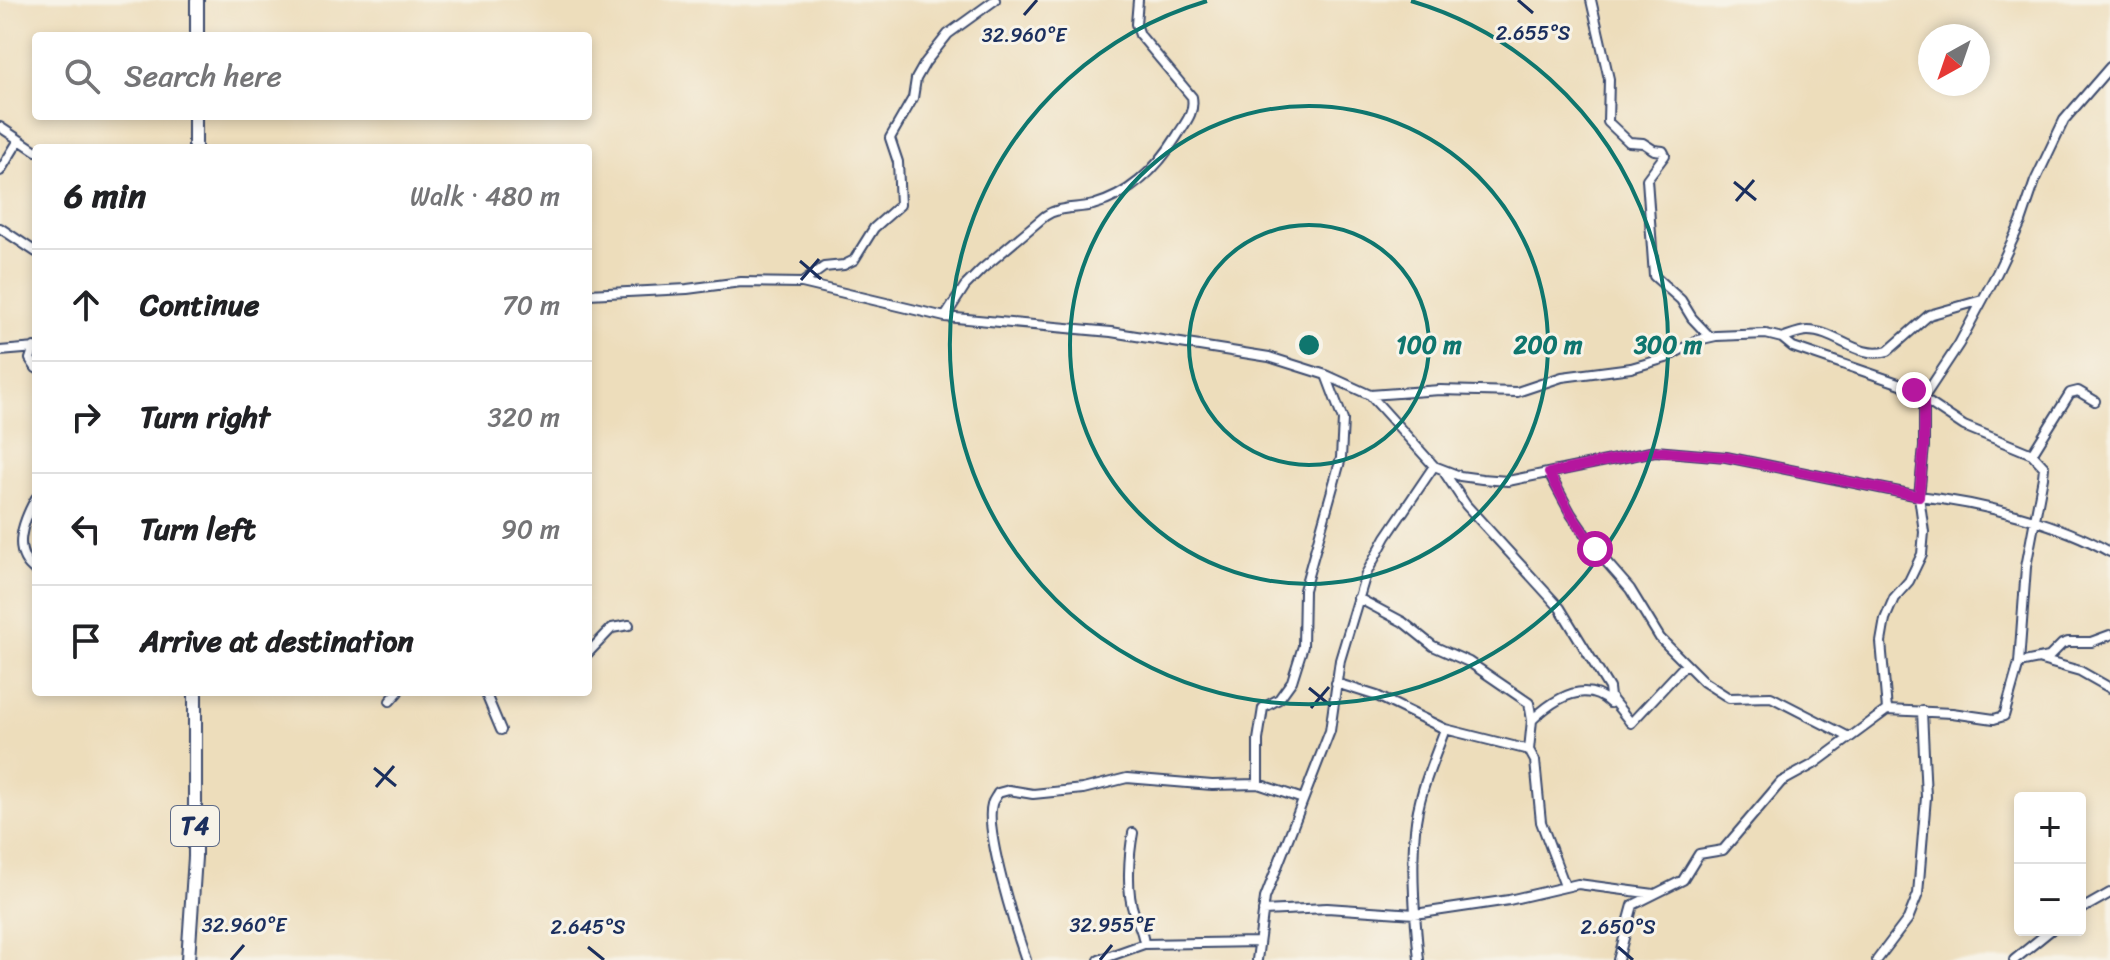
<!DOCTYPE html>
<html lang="en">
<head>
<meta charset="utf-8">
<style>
	:root { --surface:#fff; --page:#f6f6f6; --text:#202124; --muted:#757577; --line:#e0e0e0 }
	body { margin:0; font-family:Sriracha,sans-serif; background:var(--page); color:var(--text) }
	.controls { position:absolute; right:24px; bottom:24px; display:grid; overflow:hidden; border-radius:8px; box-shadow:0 4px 12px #0003 }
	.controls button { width:72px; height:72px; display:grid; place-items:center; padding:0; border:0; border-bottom:2px solid var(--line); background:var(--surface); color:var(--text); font:40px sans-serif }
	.compass { position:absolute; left:1918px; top:24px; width:72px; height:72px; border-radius:50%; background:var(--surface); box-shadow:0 4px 12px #0003; rotate:220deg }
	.stop { position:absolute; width:24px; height:24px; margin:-18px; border:6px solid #b5179e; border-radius:50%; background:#fff }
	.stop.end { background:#b5179e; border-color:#fff; box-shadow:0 2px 8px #0008 }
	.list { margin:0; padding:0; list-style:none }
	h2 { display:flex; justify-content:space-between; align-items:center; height:104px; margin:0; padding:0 32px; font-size:34px }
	h2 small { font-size:26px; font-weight:400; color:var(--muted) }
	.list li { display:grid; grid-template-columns:52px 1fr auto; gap:24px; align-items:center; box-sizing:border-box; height:112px; padding:0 32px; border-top:2px solid var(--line) }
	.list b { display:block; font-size:30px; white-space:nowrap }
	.list em { font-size:26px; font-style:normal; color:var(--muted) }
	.icon { flex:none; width:44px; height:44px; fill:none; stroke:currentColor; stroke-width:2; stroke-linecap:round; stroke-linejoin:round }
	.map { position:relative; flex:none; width:2110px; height:960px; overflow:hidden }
	.search { position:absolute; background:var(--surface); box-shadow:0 4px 12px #0003; left:32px; top:32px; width:560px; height:88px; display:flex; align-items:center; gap:20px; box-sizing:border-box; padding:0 28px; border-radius:8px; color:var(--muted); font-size:30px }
	.panel { position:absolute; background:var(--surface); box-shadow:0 4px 12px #0003; left:32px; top:144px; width:560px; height:552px; border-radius:8px }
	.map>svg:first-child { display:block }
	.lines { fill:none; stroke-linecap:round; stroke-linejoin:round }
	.minor-casing { stroke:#3a496c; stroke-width:12 }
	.trunk-casing { stroke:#3a496c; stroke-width:16 }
	.minor { stroke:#fff; stroke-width:8 }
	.trunk { stroke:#fff; stroke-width:12 }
	.route { stroke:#b5179e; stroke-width:10 }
	.ticks { fill:none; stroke:#1b2f5e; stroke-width:3 }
	.ring { fill:none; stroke:#0f766e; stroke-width:4 }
	.labels { text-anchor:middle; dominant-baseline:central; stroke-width:6; stroke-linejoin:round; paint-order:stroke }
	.shield { fill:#f7f3e8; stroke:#5d6a87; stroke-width:2 }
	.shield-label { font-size:24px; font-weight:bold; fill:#1b2f5e }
	.ticks-label { font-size:20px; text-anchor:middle; fill:#1b2f5e; stroke:#f7f3e8; stroke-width:6; stroke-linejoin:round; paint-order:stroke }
	.centre { fill:#0f766e; stroke:#f7f3e8; stroke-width:4 }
	.ring-label { font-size:24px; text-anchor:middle; font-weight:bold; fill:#0f766e; stroke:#f7f3e8; stroke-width:6; stroke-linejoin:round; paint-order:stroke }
</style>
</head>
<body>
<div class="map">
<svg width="2110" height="960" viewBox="0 0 2110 960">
	<rect width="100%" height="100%" fill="#f7f3e8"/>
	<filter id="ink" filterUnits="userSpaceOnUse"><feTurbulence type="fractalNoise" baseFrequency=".0125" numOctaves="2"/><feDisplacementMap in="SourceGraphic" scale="16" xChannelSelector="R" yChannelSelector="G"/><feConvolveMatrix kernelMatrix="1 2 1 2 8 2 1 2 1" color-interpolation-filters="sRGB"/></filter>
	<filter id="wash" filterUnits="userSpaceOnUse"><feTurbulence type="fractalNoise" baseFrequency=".006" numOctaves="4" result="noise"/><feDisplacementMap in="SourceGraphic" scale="32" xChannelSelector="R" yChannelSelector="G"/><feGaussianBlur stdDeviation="1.8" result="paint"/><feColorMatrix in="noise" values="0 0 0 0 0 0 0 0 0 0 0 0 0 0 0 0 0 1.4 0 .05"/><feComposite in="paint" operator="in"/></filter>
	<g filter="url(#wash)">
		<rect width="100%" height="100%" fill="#edddbb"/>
	</g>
	<g filter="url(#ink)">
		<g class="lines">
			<defs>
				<path id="minor" d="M1591 0 1609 79 1608 122 1629 142 1643 143 1654 150 1663 151 1665 155 1647 179 1654 276 1681 300 1692 318 1710 337
					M0 127 36 151
					M0 171 19 140
					M0 228 36 252
					M802 283 824 267 844 265 854 260 874 228 900 205 898 162 890 138 913 98 916 79 925 63 948 34 995 0
					M588 294 687 289 741 282 802 283 945 317 1111 332 1269 357 1326 375 1370 395 1434 466 1460 476 1482 479 1508 481 1655 451 1726 457 1919 496C1980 503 2057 522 2110 552
					M945 317 965 286 982 269 1045 216C1060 206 1076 209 1093 205 1130 195 1158 167 1177 136 1185 123 1195 113 1192 97L1140 35 1136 24 1138 0
					M1782 338C1791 335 1799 331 1808 331 1836 331 1858 360 1888 351L1929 315 1982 300
					M34 347 30 359 36 368
					M0 351 36 348
					M1370 395 1440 390 1517 392 1562 377 1631 368 1666 358 1698 340 1716 336 1766 334 1782 338 1793 347 1901 384 1964 426 2032 454 2044 467 2043 477 2026 567 2019 663 2004 716 1994 719 1952 713 1887 710
					M2032 454 2070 393 2078 391 2095 401
					M1444 472 1466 505 1560 608 1609 688 1610 697 1631 723
					M1549 473 1571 514 1595 549 1630 589 1660 638 1704 682 1729 698 1771 697 1849 737
					M36 498C23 521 10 553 36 571
					M1358 598 1403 622 1433 646 1469 662 1529 703 1532 720 1529 750 1535 761 1541 822 1565 886
					M588 653 612 628 629 625
					M2041 660 2080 671 2110 688
					M2019 663 2049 657 2062 644 2068 642H2091L2110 635
					M1336 683 1377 696 1445 729 1529 750
					M485 692 501 730
					M390 701 398 692
					M1532 720C1554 699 1584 679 1610 703
					M1629 721 1631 723 1686 664
					M1258 784V740L1263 708 1279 699 1292 681 1303 646 1304 590 1341 458 1343 420 1326 375
					M1133 833C1129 854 1126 892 1134 913 1138 924 1143 931 1144 944
					M2080 910 2110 893
					M1263 911 1327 908 1415 914 1509 900 1578 884 1654 894
					M1026 960C1016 931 984 831 992 804 993 800 996 797 998 793L1009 790 1033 794 1083 789 1127 778 1212 785 1258 784 1303 799
					M1099 960 1144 944 1259 942
					M1257 960 1265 898 1330 731 1340 660 1366 574 1386 537 1434 466
					M1419 960C1415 918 1411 872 1415 830 1418 795 1433 762 1445 729
					M1618 960 1633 905 1683 880 1699 854 1723 850 1781 782 1814 764 1887 710 1881 642 1885 619 1894 598 1909 581 1922 554 1924 532 1919 496 1924 447V397L1959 344 1997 273 2021 222 2035 181 2064 120 2110 67
					M1877 960 1908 919 1918 894 1926 797 1922 711
					M2014 960 2051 930"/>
				<path id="trunk" d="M197 36V0
					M195 116V148
					M188 960 195 857V692"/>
			</defs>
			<use href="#minor" class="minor-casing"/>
			<use href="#trunk" class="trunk-casing"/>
			<use href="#minor" class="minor"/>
			<use href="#trunk" class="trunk"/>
		</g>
	</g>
	<g class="lines" filter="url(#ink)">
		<path class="route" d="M1595 549 1571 514 1549 473 1655 451 1726 457 1919 496 1924 447V397L1914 390"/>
	</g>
	<path class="ticks" d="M1518 0 1533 13M1024 15 1037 0M1734 182 1756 200M1736 201 1754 180M800 261 821 279M801 280 819 259M1309 688 1331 706M1311 708 1329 687M374 768 396 786M376 787 394 766M588 947 604 960M1618 947 1633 960M231 960 244 945M1100 960 1112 945"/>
	<g class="ring">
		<circle cx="1309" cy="345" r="120"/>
		<circle cx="1309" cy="345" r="239"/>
		<path d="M1411 1A359 359 0 1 1 1207 1"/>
	</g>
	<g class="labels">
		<rect class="shield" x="171" y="806" width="48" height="40" rx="6"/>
		<g class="shield-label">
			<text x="195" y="826">T4</text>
		</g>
	</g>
	<g class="ticks-label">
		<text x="1533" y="40">2.655°S</text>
		<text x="1024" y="42">32.960°E</text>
		<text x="244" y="932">32.960°E</text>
		<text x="1112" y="932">32.955°E</text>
		<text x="588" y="934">2.645°S</text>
		<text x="1618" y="934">2.650°S</text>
	</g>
	<circle cx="1309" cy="345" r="12" class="centre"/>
	<g class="ring-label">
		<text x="1429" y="353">100 m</text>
		<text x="1548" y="353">200 m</text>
		<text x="1668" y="353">300 m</text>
	</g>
</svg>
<div class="controls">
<button>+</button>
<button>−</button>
</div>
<svg class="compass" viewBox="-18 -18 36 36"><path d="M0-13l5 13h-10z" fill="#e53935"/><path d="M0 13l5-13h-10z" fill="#757577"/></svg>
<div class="stop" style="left:1595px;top:549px"></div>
<div class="stop end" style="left:1914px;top:390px"></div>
<div class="search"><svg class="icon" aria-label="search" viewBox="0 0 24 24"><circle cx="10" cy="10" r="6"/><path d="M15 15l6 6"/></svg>Search here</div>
<section class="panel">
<h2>6 min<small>Walk · 480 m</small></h2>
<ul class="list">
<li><svg class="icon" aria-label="ahead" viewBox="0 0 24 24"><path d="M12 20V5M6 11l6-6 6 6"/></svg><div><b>Continue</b></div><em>70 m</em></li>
<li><svg class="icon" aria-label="right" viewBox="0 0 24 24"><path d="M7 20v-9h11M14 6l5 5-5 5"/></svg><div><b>Turn right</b></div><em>320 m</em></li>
<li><svg class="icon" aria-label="left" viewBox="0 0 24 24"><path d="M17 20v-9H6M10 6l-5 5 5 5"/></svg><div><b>Turn left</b></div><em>90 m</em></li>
<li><svg class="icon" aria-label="arrive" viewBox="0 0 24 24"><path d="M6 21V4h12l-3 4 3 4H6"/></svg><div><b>Arrive at destination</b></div></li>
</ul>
</section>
</div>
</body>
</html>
